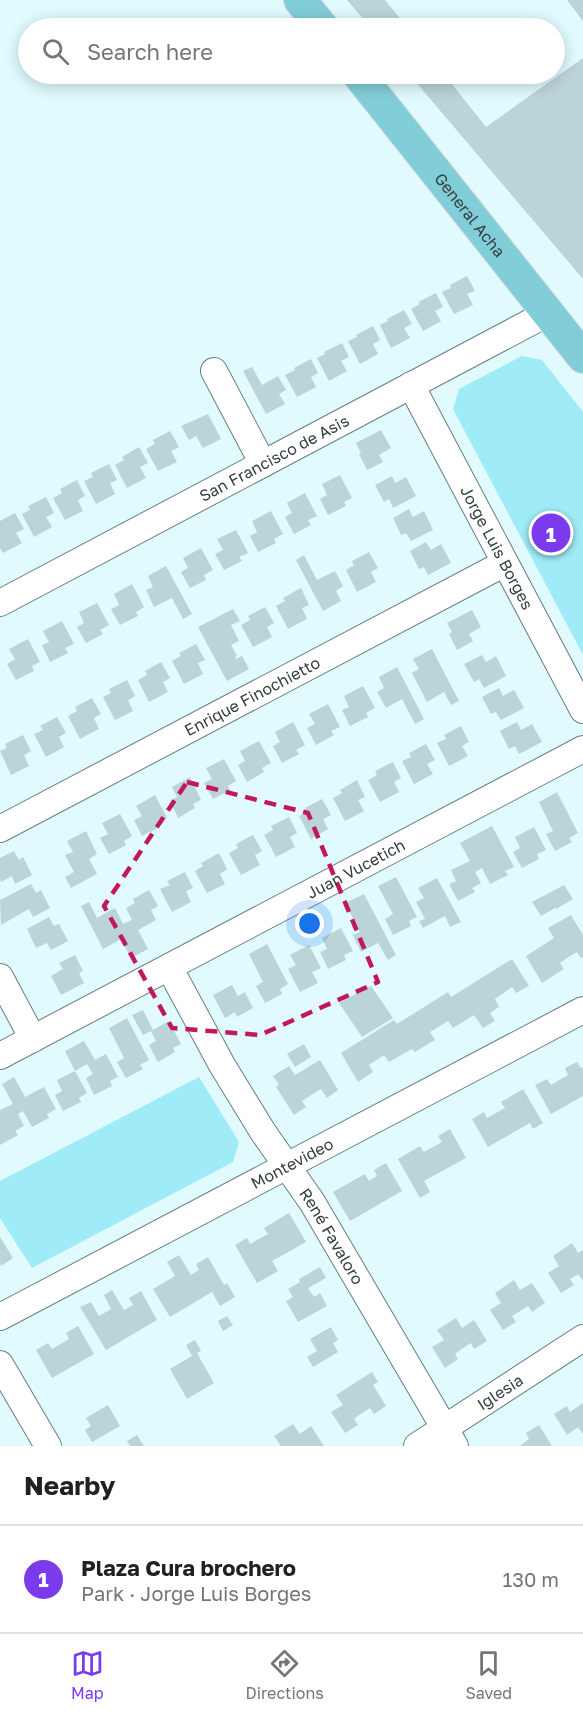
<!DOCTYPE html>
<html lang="en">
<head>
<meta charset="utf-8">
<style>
	:root { --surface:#fff; --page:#f2f2f2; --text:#202124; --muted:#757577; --line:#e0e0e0; --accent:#7c3aed }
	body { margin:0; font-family:"Golos Text",sans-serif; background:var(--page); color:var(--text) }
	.you { position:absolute; left:310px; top:924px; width:21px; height:21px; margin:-15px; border:4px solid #fff; border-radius:50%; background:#1a73e8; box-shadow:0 0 0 9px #1a73e833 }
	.badge { display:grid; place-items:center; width:39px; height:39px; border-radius:50%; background:var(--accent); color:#fff; font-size:20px; font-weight:700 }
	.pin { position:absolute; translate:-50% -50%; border:3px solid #fff; box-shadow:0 2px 6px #0006 }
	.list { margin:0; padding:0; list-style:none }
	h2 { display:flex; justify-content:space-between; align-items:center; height:78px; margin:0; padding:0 24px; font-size:26px }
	h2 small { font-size:20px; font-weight:400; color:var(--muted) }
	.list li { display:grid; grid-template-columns:39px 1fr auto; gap:18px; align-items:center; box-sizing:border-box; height:108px; padding:0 24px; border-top:2px solid var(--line) }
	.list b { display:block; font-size:22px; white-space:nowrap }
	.list p { margin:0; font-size:20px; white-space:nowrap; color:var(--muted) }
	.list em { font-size:20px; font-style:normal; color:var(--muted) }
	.icon { flex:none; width:33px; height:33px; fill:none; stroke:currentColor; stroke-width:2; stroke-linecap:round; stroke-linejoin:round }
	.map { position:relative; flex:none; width:583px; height:1446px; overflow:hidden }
	.search { position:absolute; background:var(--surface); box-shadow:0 3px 15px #0003; left:18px; right:18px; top:18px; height:66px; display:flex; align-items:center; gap:15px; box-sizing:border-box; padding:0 21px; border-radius:33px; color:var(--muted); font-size:22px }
	.sheet { height:186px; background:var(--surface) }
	nav { display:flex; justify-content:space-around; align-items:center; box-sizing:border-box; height:84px; border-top:2px solid var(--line); background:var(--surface); font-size:16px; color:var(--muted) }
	nav a { display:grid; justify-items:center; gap:3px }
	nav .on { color:var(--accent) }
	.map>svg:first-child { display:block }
	.green { fill:#9febf7 }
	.building { fill:#bbd4d8 }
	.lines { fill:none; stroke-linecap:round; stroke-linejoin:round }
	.minor-casing { stroke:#677e82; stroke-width:28 }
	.major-casing { stroke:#dbdcdd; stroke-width:34 }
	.minor { stroke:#fff; stroke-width:26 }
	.major { stroke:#82ced8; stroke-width:32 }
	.marked { fill:none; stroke:#c2185b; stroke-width:4.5; stroke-dasharray:12 8; stroke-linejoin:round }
	.labels { text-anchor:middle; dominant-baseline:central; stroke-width:4.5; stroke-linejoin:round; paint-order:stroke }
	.street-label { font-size:16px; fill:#353f40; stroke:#e0fafe }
</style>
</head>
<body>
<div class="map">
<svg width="583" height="1446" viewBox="0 0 583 1446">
	<rect width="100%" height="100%" fill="#e0fafe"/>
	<path class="green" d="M522 356 542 360 583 412V655L453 409 459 389Z
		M199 1077 239 1142 233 1162 32 1268 0 1218V1181Z"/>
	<path class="building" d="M347 0H385L408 28H371Z
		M567 0H583V21Z
		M583 58V279L409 74H444L486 127Z
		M467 276 475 291 467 294 473 305 454 314 442 292 451 288 450 285Z
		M436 293 443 307 435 311 441 321 423 331 411 309 420 304 418 302Z
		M404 310 412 324 404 328 410 338 391 348 380 325 388 321 387 319Z
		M373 326 380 340 373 344 378 354 360 364 348 341 357 337 356 335Z
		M342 343 349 357 341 361 347 371 329 381 317 358 325 354 324 352Z
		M311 359 318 373 311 377 316 387 297 397 285 375 295 370 294 368Z
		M252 367 262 385 278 376 286 390 279 394 285 404 266 414 243 371Z
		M208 414 221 439 203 448 196 436 189 440 181 426Z
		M381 430 391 448 379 455 383 462 367 470 359 454 361 453 356 443Z
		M170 431 179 447 171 451 177 462 158 471 146 449 155 444 153 440Z
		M139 447 148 463 140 467 146 478 127 488 115 465 124 460 122 457Z
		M109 464 117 480 110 483 115 494 96 504 84 481 93 477 91 473Z
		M340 475 352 498 344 502 346 506 328 515 320 499 327 495 322 484Z
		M392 476 395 483 406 477 416 496 393 508 389 499 384 502 375 485Z
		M77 480 85 496 78 500 83 511 65 520 53 498 62 493 60 489Z
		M305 493 317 516 308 520 311 525 294 534 285 517 292 513 287 503Z
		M46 497 54 513 46 517 52 527 34 537 22 514 30 510 28 506Z
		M409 509 413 517 424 511 433 530 411 541 406 533 401 535 393 518Z
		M271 511 283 534 274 539 276 543 258 552 250 536 257 532 252 521Z
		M15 513 24 529 16 533 22 543 3 553 0 548V521Z
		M236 530 248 553 239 557 242 561 224 570 215 554 223 550 217 539Z
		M426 542 431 550 441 544 451 563 428 575 424 567 419 569 410 551Z
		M201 548 213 570 204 575 206 580 190 588 181 572 188 568 183 558Z
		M369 552 378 568 371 572 376 582 357 592 346 570 354 565 352 561Z
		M304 555 317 580 335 571 343 586 336 591 341 601 323 611 296 560Z
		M166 566 192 614 183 619 172 598 154 607 146 590 153 587 148 576Z
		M132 584 144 607 136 612 138 616 120 625 111 609 119 605 114 594Z
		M301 588 309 605 302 608 307 619 288 629 276 606 285 601 283 598Z
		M97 603 109 625 100 630 103 634 86 643 77 627 84 623 79 612Z
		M265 607 274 623 267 627 272 637 253 647 241 625 250 620 248 616Z
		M233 609 240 621 231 625 239 641 231 645 237 656 235 657 236 659 242 656 249 669 227 681 198 627Z
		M472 610 481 627 469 634 473 641 457 650 449 634 452 632 447 623Z
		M62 621 74 644 65 648 68 653 50 662 42 645 49 642 43 631Z
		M28 639 40 662 32 666 34 671 16 680 7 664 15 659 9 649Z
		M196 644 205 660 198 663 203 674 184 684 172 661 181 656 179 653Z
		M432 649 459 701 451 705 444 692 427 702 412 673 419 669 413 659Z
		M482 655 486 662 496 656 506 676 484 688 479 679 474 682 464 664Z
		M161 662 170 678 163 682 168 692 149 702 138 680 147 675 145 671Z
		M397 667 424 719 415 724 402 699 386 708 377 692 384 688 379 677Z
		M127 680 135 696 128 700 133 711 115 720 103 697 111 693 109 689Z
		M363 686 375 708 366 713 368 717 350 726 342 710 349 707 344 696Z
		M499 688 503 696 514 690 524 708 501 720 496 712 491 714 482 697Z
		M92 698 101 714 94 718 99 729 80 739 68 716 77 711 75 707Z
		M328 704 340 727 331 731 334 735 316 745 307 728 315 724 309 714Z
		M57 717 66 733 59 737 64 747 46 757 34 734 43 730 40 726Z
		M293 722 305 745 296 750 299 754 282 763 273 746 280 742 275 732Z
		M517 722 521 730 532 724 542 742 519 754 515 746 509 749 500 731Z
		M461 726 469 742 462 746 468 756 449 766 437 743 446 739 444 735Z
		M23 735 31 751 24 755 29 766 11 775 0 751 7 748 5 744Z
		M259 741 271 763 262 768 264 772 247 782 238 765 245 761 240 751Z
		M426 744 435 760 427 764 433 774 414 784 402 761 411 757 409 753Z
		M224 759 236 781 228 786 230 790 213 799 204 783 212 779 206 768Z
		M393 762 401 778 394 782 399 792 380 802 368 780 377 775 375 771Z
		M190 777 201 800 193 804 195 808 178 818 170 801 177 797 172 787Z
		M357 780 365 797 358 800 364 811 345 821 333 798 342 793 340 790Z
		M557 792 578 833 569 838 572 842 555 851 546 834 553 831 539 802Z
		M155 795 167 818 158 823 160 827 142 836 134 820 142 816 136 806Z
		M322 799 331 815 323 819 328 829 311 839 299 816 307 812 305 808Z
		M120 814 132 836 124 841 126 845 109 854 100 838 108 834 102 823Z
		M289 817 297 833 290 837 295 847 276 857 264 835 273 830 271 826Z
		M492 826 514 867 505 871 508 875 490 884 482 868 475 872 481 883 472 888 475 892 458 901 449 884 456 881 451 870 470 861 460 843Z
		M534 827 546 850 537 854 539 859 522 868 513 852 520 848 515 837Z
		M86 831 97 854 89 859 97 874 71 888 65 877 74 872 65 855 73 852 67 841Z
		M253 835 262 851 255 855 260 865 241 875 229 853 238 848 236 844Z
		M14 851 19 860 23 857 32 875 15 884 12 876 1 882 0 879V858Z
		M219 853 227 869 220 874 225 884 207 893 195 871 203 866 201 863Z
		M185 872 193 888 186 891 191 902 172 912 160 889 170 885 167 881Z
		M396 877 417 917 409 921 411 926 393 935 385 919 393 914 378 886Z
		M437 878 461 922 450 927 445 916 423 928 419 921 425 919 416 902 424 898 418 888Z
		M31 884 36 893 41 890 50 908 33 917 29 909 1 925 0 900Z
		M564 885 573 899 556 909 555 908 541 916 532 902Z
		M149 890 158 906 151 910 156 920 138 930 148 949 131 958 121 939 103 949 81 906 89 902 97 918 115 908 123 924 132 920 126 908 135 903 133 899Z
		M364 894 396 955 388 960 378 943 361 952 353 935 360 932 345 903Z
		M571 915 583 935V957L581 958 577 952 567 958 560 963 564 969 542 983 526 956 554 938 548 928Z
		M49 917 54 926 59 924 68 941 51 950 47 943 36 948 27 929Z
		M341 928 353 951 344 955 346 960 328 969 320 952 327 949 322 938Z
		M267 944 288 984 280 989 282 994 265 1003 256 986 263 982 249 954Z
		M309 945 321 968 312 972 318 983 300 992 288 969 296 965 290 955Z
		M75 955 83 971 79 973 84 983 61 995 51 976 63 969 59 963Z
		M512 959 529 986 516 993 512 987 495 999 499 1007 490 1013 495 1021 483 1028 474 1015 453 1028 448 1021 430 1032 435 1040 415 1052 412 1049 389 1062 384 1055 369 1065 373 1072 358 1082 341 1053 394 1020 397 1024 448 992 451 997Z
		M232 985 238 996 245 992 253 1008 237 1017 235 1012 225 1018 213 995Z
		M371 986 393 1018 362 1037 339 1003Z
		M143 1010 153 1030 169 1021 181 1044 173 1048 175 1052 158 1062 149 1045 156 1041 151 1031 143 1035 132 1015Z
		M127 1018 149 1060 140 1065 143 1069 126 1078 117 1062 124 1058 109 1028Z
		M84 1041 95 1060 106 1054 118 1077 110 1081 112 1086 94 1095 86 1078 93 1074 87 1064 75 1071 65 1051Z
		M304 1044 311 1057 295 1067 287 1054Z
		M320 1060 338 1090 327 1098 321 1089 302 1101 306 1107 294 1115 276 1087 279 1085 273 1076 289 1066 295 1075Z
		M577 1062 581 1068 583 1067V1096L551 1114 535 1085 547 1079 551 1085 568 1075 565 1068Z
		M75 1071 87 1093 79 1098 81 1102 63 1111 55 1095 62 1091 57 1080Z
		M14 1077 25 1097 44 1087 56 1109 47 1114 49 1118 32 1127 23 1111 18 1114 24 1126 15 1131 18 1135 0 1145V1110L13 1104 2 1084Z
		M523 1089 543 1123 533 1129 530 1123 488 1147 472 1119 484 1112 487 1118 505 1108 501 1102Z
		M450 1129 466 1158 424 1181 430 1192 420 1198 398 1159 420 1146 424 1152 442 1142 438 1136Z
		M386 1163 402 1191 350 1221 333 1192 365 1174 369 1181 377 1176 374 1170Z
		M289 1213 306 1242 272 1261 278 1271 257 1283 235 1245 247 1238 250 1244 268 1234 264 1228Z
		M0 1237 13 1258 1 1266 0 1263Z
		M572 1243 578 1253 583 1250V1281L578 1274 570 1279 574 1285 561 1293 548 1273 559 1266 553 1256Z
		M179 1255 191 1275 199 1270 196 1264 208 1257 224 1285 227 1283 235 1297 220 1306 212 1292 170 1317 153 1289 175 1276 167 1262Z
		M320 1267 326 1278 308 1288 314 1297 320 1293 327 1306 298 1322 286 1301 293 1297 288 1289 300 1282 299 1279Z
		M514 1280 520 1290 532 1283 545 1303 532 1312 528 1306 512 1316 516 1322 503 1330 490 1310 501 1303 495 1293Z
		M112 1290 124 1310 133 1305 129 1298 141 1291 157 1320 106 1350 80 1307 91 1302 99 1316 111 1309 104 1295Z
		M227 1316 233 1325 223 1331 218 1321Z
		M456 1318 462 1328 474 1320 487 1341 474 1349 471 1343 463 1348 455 1354 458 1359 445 1368 432 1347 444 1340 437 1330Z
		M78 1326 94 1354 52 1378 36 1350 48 1343 52 1349 69 1339 66 1333Z
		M331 1327 338 1340 333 1343 338 1352 313 1367 307 1357 317 1351 310 1339Z
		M195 1340 201 1351 197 1353 214 1383 187 1399 170 1369 192 1356 186 1345Z
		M372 1372 378 1382 373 1385 386 1406 374 1414 370 1408 362 1413 354 1419 358 1425 345 1433 331 1412 343 1405 336 1395Z
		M583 1403V1434L578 1427 567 1435 554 1414 567 1406 570 1412Z
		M108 1405 120 1426 92 1442 85 1430 91 1426 86 1418Z
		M293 1424 300 1434 311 1426 324 1446H281L274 1436Z
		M539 1425 552 1446H520L529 1439 526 1433Z
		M137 1435 144 1446H130L127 1441Z"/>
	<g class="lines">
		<defs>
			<g id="minor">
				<path d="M214 371 263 464"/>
				<path id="s1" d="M411 385 583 710"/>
				<path id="s2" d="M0 603 548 313"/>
				<path id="s3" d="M0 829 505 563"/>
				<path id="s4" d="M169 967 222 1065 263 1132 312 1202 455 1446"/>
				<path d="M0 977 33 1039"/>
				<path id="s5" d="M0 1056 583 749"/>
				<path id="s6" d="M0 1317 583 1010"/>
				<path d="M0 1364 48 1446"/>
				<path id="s7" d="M417 1446 583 1338"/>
			</g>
			<g id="major">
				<path d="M300 0 323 28"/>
				<path id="s8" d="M358 74 583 357"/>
			</g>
		</defs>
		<use href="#minor" class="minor-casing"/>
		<use href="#major" class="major-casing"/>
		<use href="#minor" class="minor"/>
		<use href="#major" class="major"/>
	</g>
	<path class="marked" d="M187 782 308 813 378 982 260 1035 172 1028 104 906Z"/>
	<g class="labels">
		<g class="street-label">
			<text stroke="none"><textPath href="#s8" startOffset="180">General Acha</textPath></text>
			<text stroke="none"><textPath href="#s2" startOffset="310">San Francisco de Asis</textPath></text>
			<text stroke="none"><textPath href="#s1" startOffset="184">Jorge Luis Borges</textPath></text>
			<text stroke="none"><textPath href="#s3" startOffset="285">Enrique Finochietto</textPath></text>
			<text stroke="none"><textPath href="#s5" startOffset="402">Juan Vucetich</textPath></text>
			<text stroke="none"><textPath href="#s6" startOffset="330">Montevideo</textPath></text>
			<text stroke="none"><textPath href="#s4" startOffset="315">René Favaloro</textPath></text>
			<text stroke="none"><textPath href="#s7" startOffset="99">Iglesia</textPath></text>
		</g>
	</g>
</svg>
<div class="you"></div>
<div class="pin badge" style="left:551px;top:533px">1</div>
<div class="search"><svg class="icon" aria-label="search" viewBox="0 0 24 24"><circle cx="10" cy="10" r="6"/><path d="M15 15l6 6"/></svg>Search here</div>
</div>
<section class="sheet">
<h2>Nearby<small></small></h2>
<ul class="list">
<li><span class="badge">1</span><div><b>Plaza Cura brochero</b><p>Park · Jorge Luis Borges</p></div><em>130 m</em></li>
</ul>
</section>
<nav>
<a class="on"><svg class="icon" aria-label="map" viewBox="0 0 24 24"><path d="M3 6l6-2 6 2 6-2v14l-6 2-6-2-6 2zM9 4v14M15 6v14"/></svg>Map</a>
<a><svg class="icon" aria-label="directions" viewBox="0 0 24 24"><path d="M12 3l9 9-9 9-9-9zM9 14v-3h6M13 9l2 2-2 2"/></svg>Directions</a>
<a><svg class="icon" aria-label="saved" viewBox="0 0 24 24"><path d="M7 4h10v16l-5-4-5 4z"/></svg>Saved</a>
</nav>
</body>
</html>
